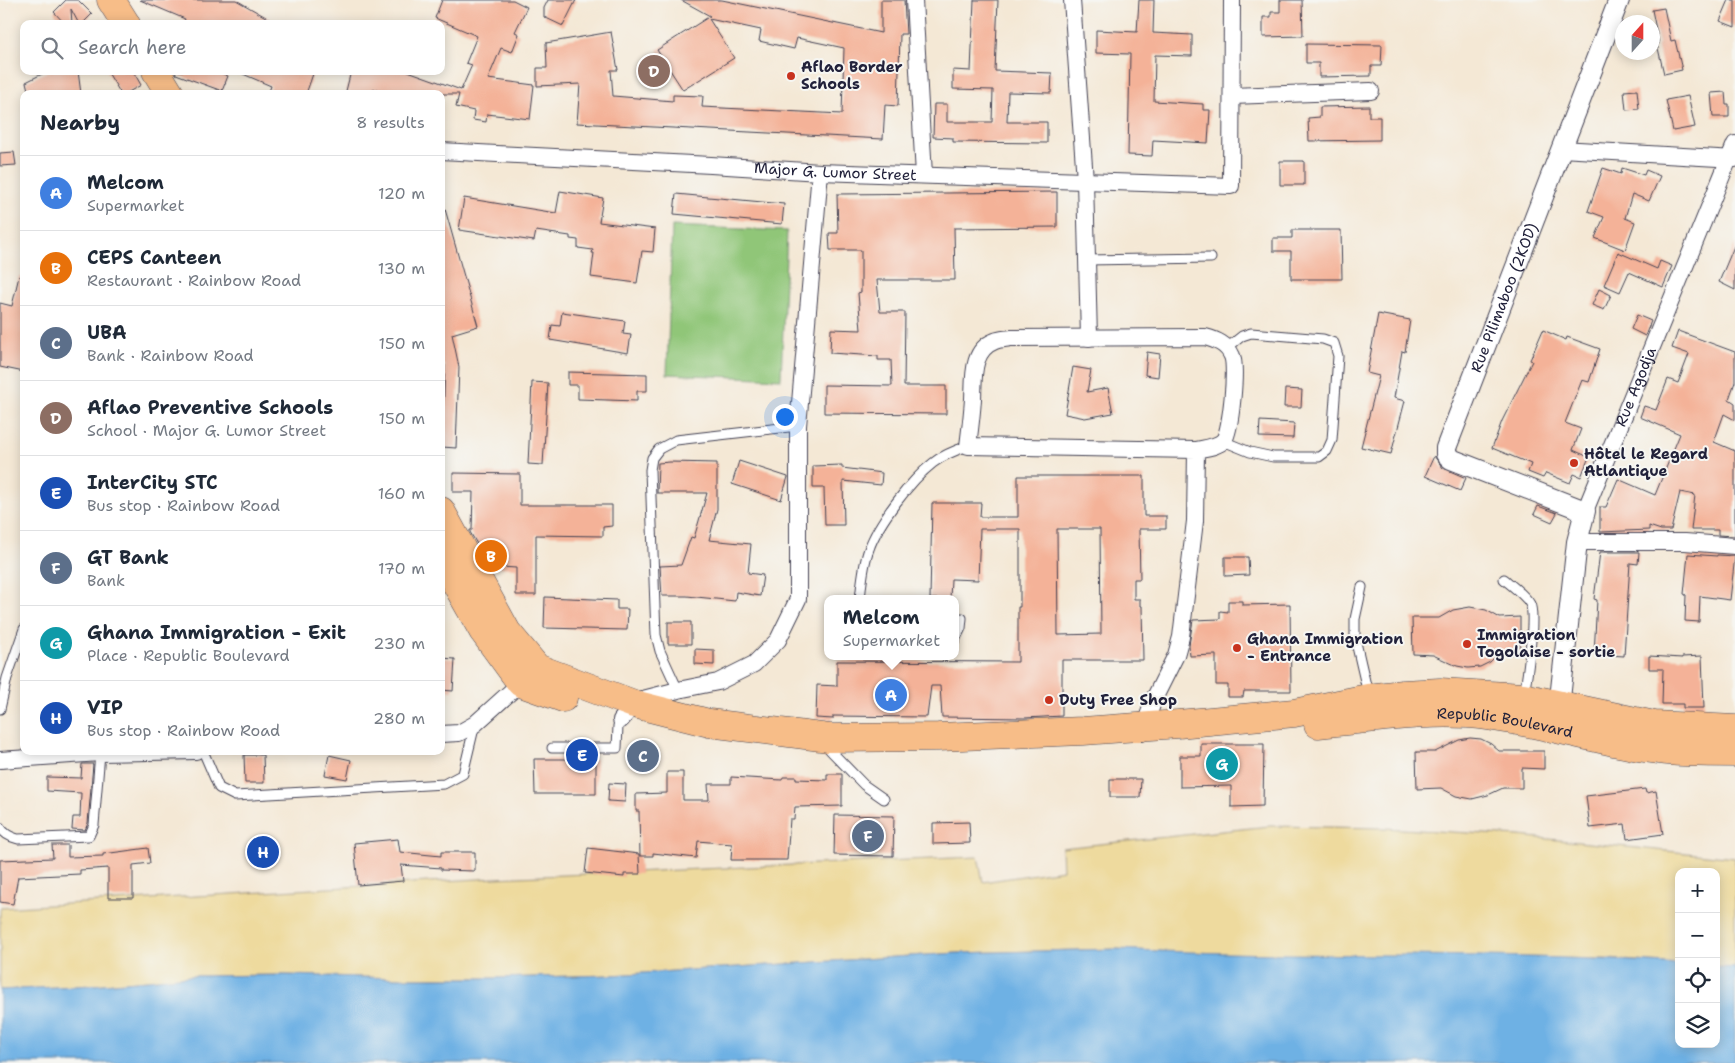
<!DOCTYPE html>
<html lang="en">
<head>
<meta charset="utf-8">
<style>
	:root { --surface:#fff; --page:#f6f6f7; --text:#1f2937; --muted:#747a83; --line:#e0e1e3; --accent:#c8321e }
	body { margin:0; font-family:"Shantell Sans",sans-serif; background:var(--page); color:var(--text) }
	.controls { position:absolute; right:15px; bottom:15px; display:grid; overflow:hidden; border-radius:10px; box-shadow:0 2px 12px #0003 }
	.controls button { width:45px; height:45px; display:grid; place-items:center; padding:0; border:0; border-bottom:1px solid var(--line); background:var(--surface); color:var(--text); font:25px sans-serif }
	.compass { position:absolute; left:1615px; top:15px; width:45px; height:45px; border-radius:50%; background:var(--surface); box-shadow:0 2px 12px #0003; rotate:21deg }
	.you { position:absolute; left:784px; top:416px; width:18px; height:18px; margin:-12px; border:4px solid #fff; border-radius:50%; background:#1a73e8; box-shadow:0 0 0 8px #1a73e833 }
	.badge { display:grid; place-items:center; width:32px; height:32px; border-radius:50%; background:var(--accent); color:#fff; font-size:16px; font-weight:700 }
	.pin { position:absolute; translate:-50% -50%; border:2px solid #fff; box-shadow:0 1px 5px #0006 }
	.popup { position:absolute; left:824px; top:595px; width:135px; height:65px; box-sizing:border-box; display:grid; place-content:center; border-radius:10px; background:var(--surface); filter:drop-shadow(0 1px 4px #0005); font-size:16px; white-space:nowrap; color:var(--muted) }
	.popup b { font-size:19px; color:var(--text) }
	.popup::after { content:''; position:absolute; left:50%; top:100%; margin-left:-10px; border:10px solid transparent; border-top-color:var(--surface) }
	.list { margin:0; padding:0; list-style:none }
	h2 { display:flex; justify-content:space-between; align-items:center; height:65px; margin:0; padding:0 20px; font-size:21px }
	h2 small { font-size:16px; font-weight:400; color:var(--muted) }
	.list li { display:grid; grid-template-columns:32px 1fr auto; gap:15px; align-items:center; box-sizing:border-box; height:75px; padding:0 20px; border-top:1px solid var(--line) }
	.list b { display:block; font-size:19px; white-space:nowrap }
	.list p { margin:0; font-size:16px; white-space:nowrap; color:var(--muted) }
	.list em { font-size:16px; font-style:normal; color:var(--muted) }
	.icon { flex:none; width:28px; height:28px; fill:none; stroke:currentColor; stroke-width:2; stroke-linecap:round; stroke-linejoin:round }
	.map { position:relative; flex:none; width:1735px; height:1063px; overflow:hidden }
	.search { position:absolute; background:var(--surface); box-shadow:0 2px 12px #0003; left:20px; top:20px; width:425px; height:55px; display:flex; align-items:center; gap:12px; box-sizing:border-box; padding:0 18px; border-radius:10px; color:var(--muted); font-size:19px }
	.panel { position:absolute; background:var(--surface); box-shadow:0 2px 12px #0003; left:20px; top:90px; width:425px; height:665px; border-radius:10px }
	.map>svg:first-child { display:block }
	.green { fill:#90c678; stroke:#59745a }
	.sand { fill:#eeda9e; stroke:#887e6c }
	.water { fill:#6eb1e4; stroke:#486a90 }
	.building { fill:#f4b298; fill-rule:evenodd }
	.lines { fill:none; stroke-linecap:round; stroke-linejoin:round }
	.service-casing { stroke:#424052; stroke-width:11 }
	.minor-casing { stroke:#424052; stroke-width:18 }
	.tertiary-casing { stroke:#424052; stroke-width:22 }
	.trunk-casing { stroke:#424052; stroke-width:29 }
	.service { stroke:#fff; stroke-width:9 }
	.minor { stroke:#fff; stroke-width:16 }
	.tertiary { stroke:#fff; stroke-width:20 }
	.trunk { stroke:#f7bd88; stroke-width:28 }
	.poi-dot { fill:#c8321e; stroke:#f6f6f2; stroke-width:2 }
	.labels { text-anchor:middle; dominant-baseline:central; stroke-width:4; stroke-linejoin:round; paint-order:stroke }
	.poi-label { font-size:15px; font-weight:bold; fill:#22223b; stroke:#f6f6f2; text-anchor:start }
	.street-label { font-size:15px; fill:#22223b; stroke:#f6f6f2 }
</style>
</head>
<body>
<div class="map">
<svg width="1735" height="1063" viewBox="0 0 1735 1063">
	<rect width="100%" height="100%" fill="#f6f6f2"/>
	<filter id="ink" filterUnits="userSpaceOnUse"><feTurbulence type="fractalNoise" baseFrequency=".02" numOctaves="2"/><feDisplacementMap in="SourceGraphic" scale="10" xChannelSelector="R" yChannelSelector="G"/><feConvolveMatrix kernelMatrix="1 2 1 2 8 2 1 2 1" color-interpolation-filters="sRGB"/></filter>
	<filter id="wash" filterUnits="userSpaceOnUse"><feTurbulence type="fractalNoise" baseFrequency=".0096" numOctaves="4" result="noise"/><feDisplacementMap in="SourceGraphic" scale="20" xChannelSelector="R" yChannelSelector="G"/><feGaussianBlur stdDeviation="1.12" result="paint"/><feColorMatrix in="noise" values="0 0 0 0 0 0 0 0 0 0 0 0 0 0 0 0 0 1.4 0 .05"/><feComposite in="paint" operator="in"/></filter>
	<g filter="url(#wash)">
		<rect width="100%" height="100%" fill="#f4e8d5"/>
		<path class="green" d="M672 226 787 231 781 379 667 374Z"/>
		<path class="sand" d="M1270 826 1384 828 1519 836 1735 858V968L1716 967V872H1679V964L1609 959 1191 953 1117 949 957 953 612 975 495 978H398L286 975 191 976 93 985 0 990V908L495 878 978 857 983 882 1063 870 1062 848Z"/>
		<path class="water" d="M1117 949C1304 959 1492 950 1679 964V1044H1716V967L1735 968V1063H0V990L93 985 191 976 286 975 398 978H495L612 975 957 953Z"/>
		<g id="blocks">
			<path class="building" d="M66 0H78L92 14 82 24H79L71 9 72 24H65L54 12Z
				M140 0H236L278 24H183L185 19Z
				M442 0H513L527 7 515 32 519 34 512 52 501 48 488 79 534 85 530 119 487 114 486 122 473 120 474 111 456 107 459 94H393L374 89 372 94H355L346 91 351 71H408L461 90 472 65 466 63 477 36 435 18Z
				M548 0H576L563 26 544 17V8Z
				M681 0H722L881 33V0H904L906 34H900L898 106 885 105 883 139 577 123 580 84 537 86V68H547L546 43 611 32 618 70H611L613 96 673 101V95L703 96 702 107 842 114 844 48 797 38 794 49 759 41 761 30 709 19 734 58 683 90 657 50 710 16Z
				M974 0H998L995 71 1052 73 1051 93 1008 92 1007 122H1047V143L953 142V138L933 137 934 104H947V122H992L993 90 953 89V70L971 71Z
				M1139 0H1154L1153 33 1192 35V56L1155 55 1154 101 1203 104V110H1210L1208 143 1153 140 1152 156 1128 155 1130 54 1096 53V30L1137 32Z
				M1280 0H1302L1303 36 1263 37V17H1271V12H1280Z
				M1729 0H1735V27L1720 21Z
				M1664 8 1671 41 1675 40 1682 70 1664 74 1657 44H1659L1652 10Z
				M1306 44 1382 45 1381 66H1371V76L1319 77V63H1306Z
				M48 71H78L81 94H29L26 82Z
				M107 71H133L141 85 125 94H121Z
				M174 71H216L228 76 222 91 176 74Z
				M236 71H314L306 94H268L271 86Z
				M1637 90 1639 109 1626 110 1624 91Z
				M1725 92 1726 104H1729V117H1713L1711 93Z
				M1688 96 1695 127 1673 131 1666 100Z
				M1369 106V117H1380V140L1309 141 1308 118 1320 117V107Z
				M14 152 16 165 0 166V153Z
				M1280 161H1304V185H1280Z
				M1603 168 1621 174 1622 168 1644 175 1646 170 1660 176 1649 201 1632 194 1625 218 1635 222 1625 250 1595 238 1604 217 1588 211Z
				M560 191 603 198 599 222 655 229 653 252 642 251 637 283 591 277 594 253H592L593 250 578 248V240L570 239V236L536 231 534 241 459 230 464 198 556 213Z
				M1057 192V227L954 228 955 280H877L880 312H905L904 386H946V414L824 413V385L892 386 891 360H878V356L830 353 831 329 861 330 858 293 861 292V250H830L829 233H838L837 194Z
				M676 194 784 204 782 224 674 214Z
				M441 209H445L478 326 452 334 459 367 456 448 442 447 445 365 441 366Z
				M1292 230H1341L1342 279H1291V251H1273V238H1292Z
				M1735 244V290L1719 282Z
				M1618 252 1657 269 1660 261 1672 266 1663 287 1629 272 1620 292 1604 285Z
				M19 276 24 277V372L0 367V303L12 306Z
				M1599 289 1611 295 1604 310 1592 305Z
				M562 312 625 321 623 334 631 335 628 353 550 340 552 325 560 326Z
				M1378 314 1410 320 1405 352 1402 351 1394 398 1405 401 1391 454 1361 447 1379 376 1367 373Z
				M1637 315 1651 321 1645 336 1631 329Z
				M1543 330 1566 340 1567 337 1600 349 1589 382 1582 380 1565 423 1581 429 1573 450 1589 457 1581 477 1574 474 1570 483 1546 473 1543 478 1528 472 1531 464 1492 448 1502 421 1532 361 1530 360Z
				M1678 331 1735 352V382L1729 399 1735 403V420L1724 414 1714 442 1735 451V536L1718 535V530H1691L1695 495 1680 492 1671 530H1661L1649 526V530L1600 532V507H1606L1618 479 1655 495 1680 434 1640 417 1644 406 1656 410 1668 379 1678 383 1689 354 1672 348Z
				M1147 352 1160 354 1158 377 1145 375Z
				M1073 367 1091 370 1087 392 1108 388 1113 413 1085 418 1065 414Z
				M568 372 647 374V391H637V401L578 399V385H568Z
				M532 382 548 383 543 465 528 464Z
				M1285 389 1302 390 1301 407H1284Z
				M1260 421 1294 423 1293 438 1259 437Z
				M1434 456 1443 468 1466 478 1460 491 1425 476Z
				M739 461 788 477 781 500 732 484Z
				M670 462 717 463V509L709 540 751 544 748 573 763 575 760 596 736 592 735 601 687 596H662L660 566 681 565 691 537 694 538 707 493H657L658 463Z
				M842 465V468L882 473 881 485 843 481 844 525H825L824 488H813V466Z
				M453 473 520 474V505H612V526L603 527V536L536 535V595H516V568L500 567V548H485V544H477L470 532V530H472L473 492H453Z
				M1018 476H1144V516H1166V529H1139L1140 579H1134V599H1140V606H1142L1143 660H1062V716L1025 718 942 717 940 686H931L927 717 833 716V719L816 718 817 685 837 686V661L1018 662V607H1020V529H980L978 580 951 579 950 599H930L932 503H981L980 517H1018ZM1057 529H1100L1101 634 1058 635Z
				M1538 506 1557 513 1552 522 1534 514Z
				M1600 552H1639L1638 564 1630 563 1624 656 1594 654 1597 600 1594 599Z
				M1688 554 1717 556V555L1735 556 1730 600 1700 596 1699 622 1685 621 1686 595 1684 594Z
				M1225 557H1248L1249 575 1225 576Z
				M545 597 617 600V609H628L627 630 544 628Z
				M1228 601H1242V605L1290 604 1291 691H1244L1243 697H1228V685H1216V655L1190 656 1189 645 1193 620 1220 619V611L1228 612Z
				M1470 607 1486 610 1500 618 1520 617V654H1498L1490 662 1480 667 1468 668 1457 666 1433 655 1413 654 1412 618H1439L1453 610Z
				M668 622H691V644H668Z
				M695 649 714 650V665L695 664Z
				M1649 656 1682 658V657L1702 656 1704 708H1683V704H1662L1663 669H1649Z
				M441 658 455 659 453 691 441 690Z
				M1470 738 1481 739 1491 744 1499 751H1544V769L1522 768V788H1503L1488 795 1472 799 1456 796 1441 788 1417 789 1416 752H1435L1459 740Z
				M1201 744H1264L1263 806 1231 807V786L1180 787V756H1201Z
				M635 748H654V764H636Z
				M244 755H263L264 783H245Z
				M329 755 351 760 347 779 325 775Z
				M534 759H596V794H535Z
				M82 764H93L88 823 85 830 72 829 73 817H80L81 793 47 791V777L81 778Z
				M667 772H683V800H709L708 784H731V777L782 780 783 777H796V779L827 780V774H842V806L795 807 794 819H790L787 860H731L732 844 698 841 696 858 653 853V856H640L639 811H636V794L667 793Z
				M1110 779H1141L1140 797H1110Z
				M609 783 626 784 625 802 608 801Z
				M1645 789 1646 793 1656 791 1663 834 1627 839 1625 824 1590 828 1586 796Z
				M835 815 894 816 893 856 834 855Z
				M969 822 970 843 933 844V823Z
				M398 839 400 852 441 856V852H475V871L441 870V868L401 865 403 881 358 885 354 843Z
				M52 845H68V857L103 856V854L148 848 150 863 133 865V898H108V868L80 870V874L18 877 13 904 0 902V860L53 858Z
				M588 848 639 854 640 874H624V877L585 873Z"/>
		</g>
	</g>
	<g filter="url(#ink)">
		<use href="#blocks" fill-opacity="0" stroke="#424052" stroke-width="1"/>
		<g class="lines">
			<defs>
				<path id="service" d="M1087 260 1211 258
					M1223 441 1250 452 1273 457H1319L1327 451 1332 440 1338 356 1334 343 1323 339 1251 333 1242 336 1227 348
					M1504 579C1511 585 1526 596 1530 604 1536 615 1527 679 1524 694
					M1362 587 1355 619V638L1368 694
					M860 599C862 582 863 565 869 549 878 523 911 480 933 463 943 455 956 450 968 446
					M955 640 961 628 962 618
					M678 690 660 651 656 635 650 470 652 458 659 449 676 440 798 426
					M0 709 7 678 24 629
					M552 748H617L618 726 621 720
					M830 750 864 785 884 799
					M203 751 219 788 235 796 444 784 463 774 475 724
					M0 827C4 834 10 837 18 839L89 836 94 825 100 753"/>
				<g id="minor">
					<path d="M914 0 924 175"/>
					<path d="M1072 0 1085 180 1089 338"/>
					<path d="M1232 96 1371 91"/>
					<path d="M1561 149 1735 159"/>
					<path id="s1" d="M441 151 711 165 820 172 1231 186 1232 0"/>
					<path id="s2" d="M1585 511 1735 144"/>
					<path d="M1577 542H1685L1735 546"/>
					<path d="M621 720 634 704 643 699 678 690 718 682 754 664 778 640 798 599V426L820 172"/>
					<path d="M1142 733 1154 699 1176 655 1181 637 1195 521 1196 450 968 446C970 430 972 415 973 399 974 378 971 350 995 341 1000 339 1006 339 1011 338L1205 337C1216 340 1227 344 1232 356 1237 367 1231 430 1224 440 1218 447 1204 448 1196 450"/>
					<path d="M441 734 459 733 475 724 526 678"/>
					<path d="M0 760 100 753 196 751"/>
				</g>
				<g id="tertiary">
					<path id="s3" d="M1558 717 1577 542 1585 511 1451 459 1446 454V448L1619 0"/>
				</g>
				<g id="trunk">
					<path d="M111 0 126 24"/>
					<path d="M156 71 170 94"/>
					<path d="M441 511 507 632 537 668 634 704 709 723 829 738 938 737 1083 731 1178 724 1294 713 1368 698 1403 694 1440 692 1523 697 1654 725 1735 729"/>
					<path d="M441 557 483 631 521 683 563 698"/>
					<path id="s4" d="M1318 724C1374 719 1432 709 1488 716 1541 723 1592 739 1644 748 1674 753 1705 753 1735 753"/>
				</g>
			</defs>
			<use href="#service" class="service-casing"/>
			<use href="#minor" class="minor-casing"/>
			<use href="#tertiary" class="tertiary-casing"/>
			<use href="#trunk" class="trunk-casing"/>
			<use href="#service" class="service"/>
			<use href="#minor" class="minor"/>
			<use href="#tertiary" class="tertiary"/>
			<use href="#trunk" class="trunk"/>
		</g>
	</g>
	<g class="poi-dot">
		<circle cx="791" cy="76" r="5"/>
		<circle cx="1574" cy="463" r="5"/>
		<circle cx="1467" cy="644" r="5"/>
		<circle cx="1237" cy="648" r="5"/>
		<circle cx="1049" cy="700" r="5"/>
	</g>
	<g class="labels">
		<g class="poi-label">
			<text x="801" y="67">Aflao Border<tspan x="801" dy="17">Schools</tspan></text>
			<text x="1584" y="454">Hôtel le Regard<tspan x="1584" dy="17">Atlantique</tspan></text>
			<text x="1477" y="635">Immigration<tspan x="1477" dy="17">Togolaise - sortie</tspan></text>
			<text x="1247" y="639">Ghana Immigration<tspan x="1247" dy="17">- Entrance</tspan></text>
			<text x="1059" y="700">Duty Free Shop</text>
		</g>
		<g class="street-label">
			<text stroke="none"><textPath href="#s1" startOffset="395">Major G. Lumor Street</textPath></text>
			<text stroke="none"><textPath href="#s3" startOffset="526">Rue Pilimaboo (2KOD)</textPath></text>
			<text stroke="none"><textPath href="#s2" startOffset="134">Rue Agodja</textPath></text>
			<text stroke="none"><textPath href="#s4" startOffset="188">Republic Boulevard</textPath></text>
		</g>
	</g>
</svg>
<div class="controls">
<button>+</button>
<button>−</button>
<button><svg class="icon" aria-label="locate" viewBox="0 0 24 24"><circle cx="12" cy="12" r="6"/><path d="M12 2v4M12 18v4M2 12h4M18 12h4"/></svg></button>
<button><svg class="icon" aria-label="layers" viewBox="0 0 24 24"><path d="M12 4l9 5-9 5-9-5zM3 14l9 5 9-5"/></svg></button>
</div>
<svg class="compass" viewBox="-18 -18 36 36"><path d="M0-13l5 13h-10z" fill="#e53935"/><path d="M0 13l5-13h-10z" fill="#747a83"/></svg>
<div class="you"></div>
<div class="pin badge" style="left:891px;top:695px;background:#3f7fe0">A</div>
<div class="popup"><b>Melcom</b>Supermarket</div>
<div class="pin badge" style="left:491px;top:556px;background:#e8710a">B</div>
<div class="pin badge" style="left:643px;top:756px;background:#5c6f8a">C</div>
<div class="pin badge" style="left:654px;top:71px;background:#8d6e63">D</div>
<div class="pin badge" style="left:582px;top:755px;background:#1a4fb4">E</div>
<div class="pin badge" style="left:868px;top:836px;background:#5c6f8a">F</div>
<div class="pin badge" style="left:1222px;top:764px;background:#0f9aa8">G</div>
<div class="pin badge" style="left:263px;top:852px;background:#1a4fb4">H</div>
<div class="search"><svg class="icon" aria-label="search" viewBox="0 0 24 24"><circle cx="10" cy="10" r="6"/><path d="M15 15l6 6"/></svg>Search here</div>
<section class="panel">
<h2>Nearby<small>8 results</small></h2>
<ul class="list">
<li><span class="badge" style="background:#3f7fe0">A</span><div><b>Melcom</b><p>Supermarket</p></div><em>120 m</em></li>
<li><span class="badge" style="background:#e8710a">B</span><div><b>CEPS Canteen</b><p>Restaurant · Rainbow Road</p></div><em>130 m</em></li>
<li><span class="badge" style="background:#5c6f8a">C</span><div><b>UBA</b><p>Bank · Rainbow Road</p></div><em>150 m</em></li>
<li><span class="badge" style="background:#8d6e63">D</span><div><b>Aflao Preventive Schools</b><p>School · Major G. Lumor Street</p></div><em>150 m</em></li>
<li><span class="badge" style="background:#1a4fb4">E</span><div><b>InterCity STC</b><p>Bus stop · Rainbow Road</p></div><em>160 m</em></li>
<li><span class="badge" style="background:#5c6f8a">F</span><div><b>GT Bank</b><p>Bank</p></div><em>170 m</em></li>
<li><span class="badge" style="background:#0f9aa8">G</span><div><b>Ghana Immigration - Exit</b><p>Place · Republic Boulevard</p></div><em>230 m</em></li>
<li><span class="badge" style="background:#1a4fb4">H</span><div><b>VIP</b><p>Bus stop · Rainbow Road</p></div><em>280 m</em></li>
</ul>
</section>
</div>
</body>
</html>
